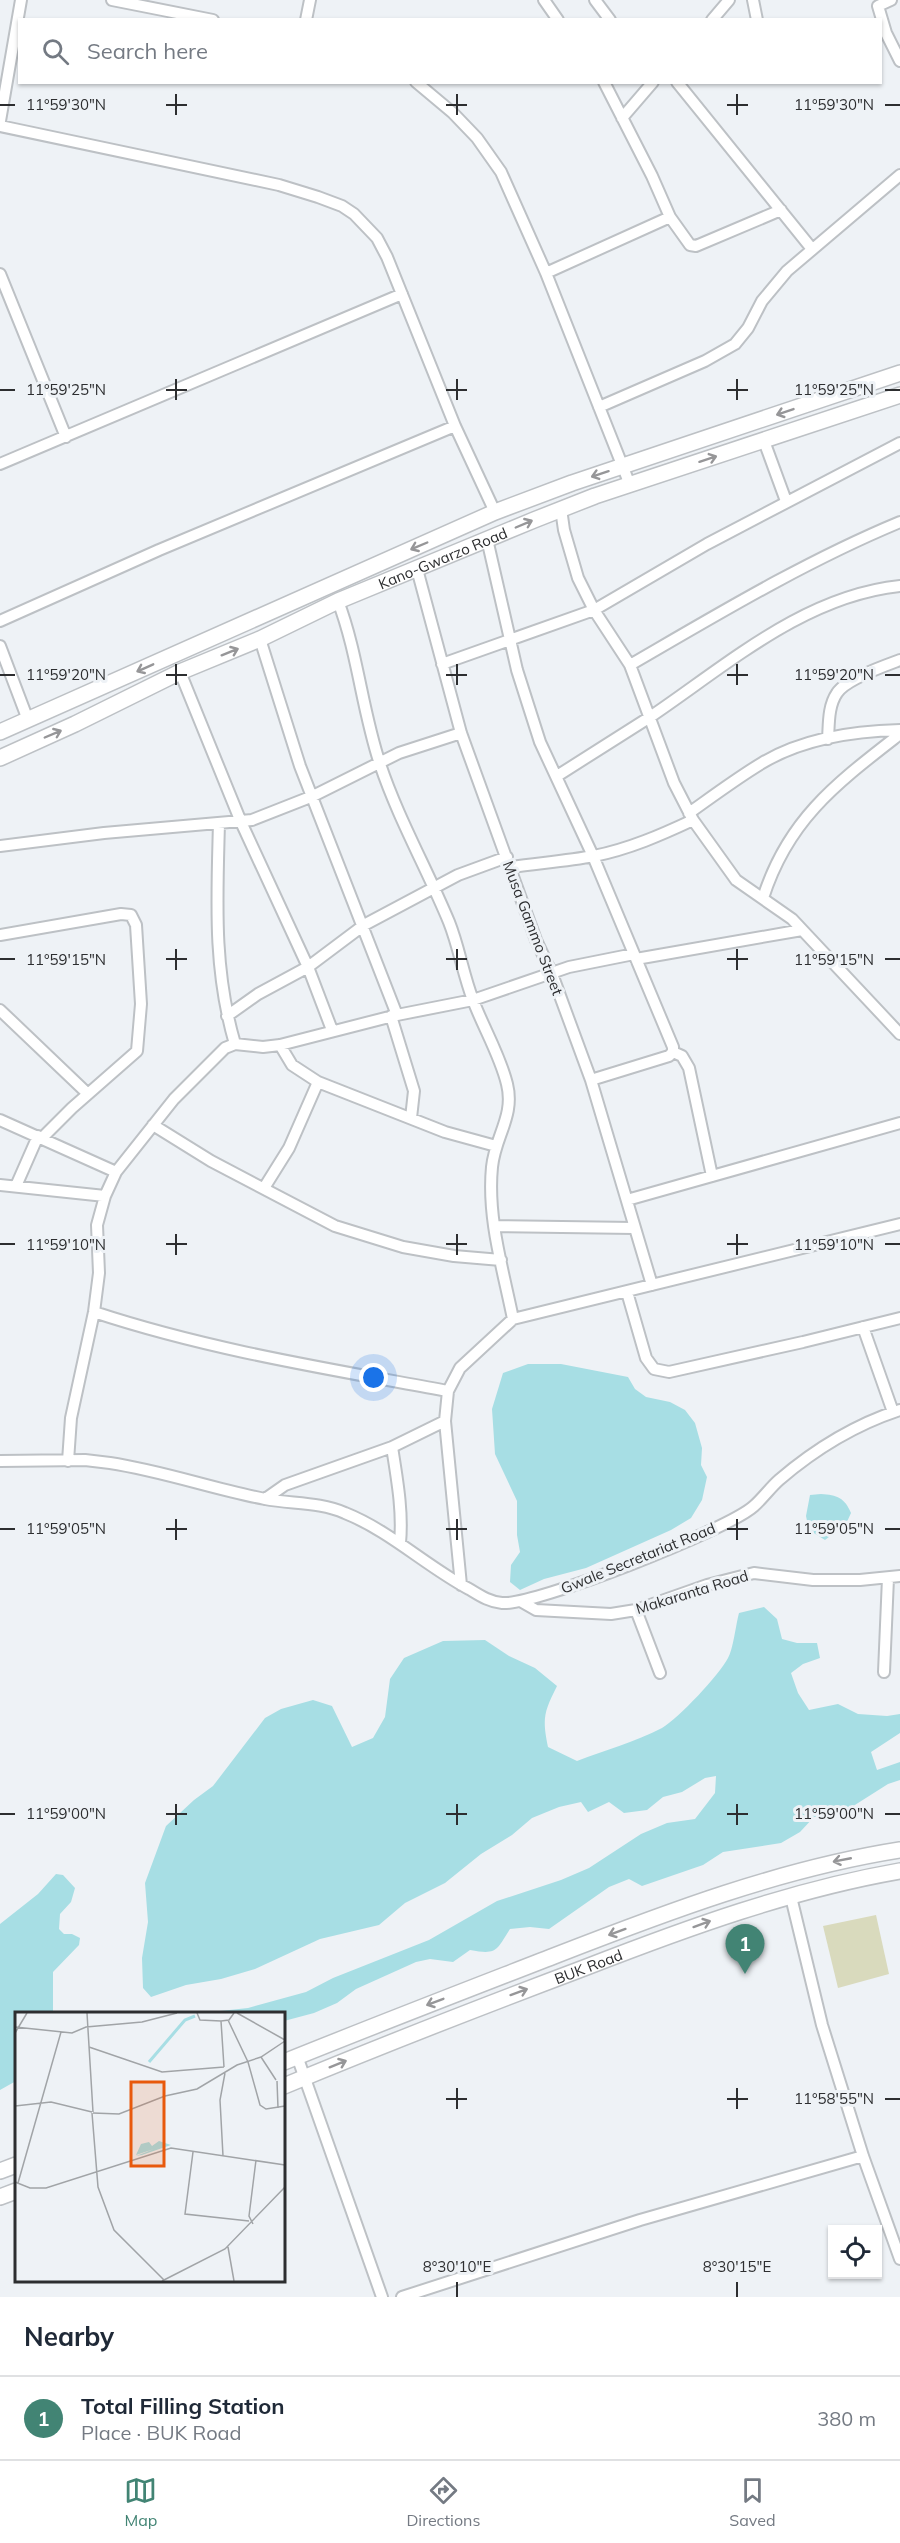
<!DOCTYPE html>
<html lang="en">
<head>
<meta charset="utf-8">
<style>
	:root { --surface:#fff; --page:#f2f2f3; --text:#1f2937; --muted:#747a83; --line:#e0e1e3; --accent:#428474 }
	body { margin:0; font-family:Mulish,sans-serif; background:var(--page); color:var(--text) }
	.controls { position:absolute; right:18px; bottom:18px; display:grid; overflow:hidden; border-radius:0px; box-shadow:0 2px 4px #0004 }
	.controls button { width:54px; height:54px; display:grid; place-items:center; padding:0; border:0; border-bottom:2px solid var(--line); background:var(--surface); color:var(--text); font:30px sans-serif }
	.you { position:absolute; left:374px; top:1378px; width:21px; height:21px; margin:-15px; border:4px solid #fff; border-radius:50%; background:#1a73e8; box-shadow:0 0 0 9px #1a73e833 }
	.badge { display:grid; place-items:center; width:39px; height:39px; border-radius:50%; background:var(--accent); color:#fff; font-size:20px; font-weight:700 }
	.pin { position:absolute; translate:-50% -50px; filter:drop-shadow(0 2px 3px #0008) }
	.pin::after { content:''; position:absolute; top:32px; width:21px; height:18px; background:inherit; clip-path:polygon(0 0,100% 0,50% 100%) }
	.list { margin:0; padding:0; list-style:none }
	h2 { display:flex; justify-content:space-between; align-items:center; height:78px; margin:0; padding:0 24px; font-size:26px }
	h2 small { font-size:20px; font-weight:400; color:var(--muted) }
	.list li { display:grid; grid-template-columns:39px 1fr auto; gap:18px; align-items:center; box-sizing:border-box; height:84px; padding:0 24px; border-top:2px solid var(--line) }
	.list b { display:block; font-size:22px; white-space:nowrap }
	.list p { margin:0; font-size:20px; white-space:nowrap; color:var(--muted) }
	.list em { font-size:20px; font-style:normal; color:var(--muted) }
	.icon { flex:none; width:33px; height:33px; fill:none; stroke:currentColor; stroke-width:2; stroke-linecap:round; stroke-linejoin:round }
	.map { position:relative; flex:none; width:900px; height:2297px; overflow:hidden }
	.search { position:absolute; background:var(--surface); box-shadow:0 2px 4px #0004; left:18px; right:18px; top:18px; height:66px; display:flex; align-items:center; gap:15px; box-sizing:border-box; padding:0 21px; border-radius:0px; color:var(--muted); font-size:22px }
	.sheet { height:162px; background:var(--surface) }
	nav { display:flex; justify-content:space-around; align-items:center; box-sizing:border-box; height:84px; border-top:2px solid var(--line); background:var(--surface); font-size:16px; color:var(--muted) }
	nav a { display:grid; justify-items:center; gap:3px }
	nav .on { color:var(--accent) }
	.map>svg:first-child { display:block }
	.green { fill:#d9dabd }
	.water { fill:#a7dee4 }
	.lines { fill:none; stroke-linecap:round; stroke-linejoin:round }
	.minor-casing { stroke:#bdc1c5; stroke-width:14 }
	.primary-casing { stroke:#bdc1c5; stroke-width:18 }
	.minor { stroke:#fff; stroke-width:10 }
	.primary { stroke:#fff; stroke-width:15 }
	.oneway { stroke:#969698 }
	.ticks { fill:none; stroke:#2d2e30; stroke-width:2 }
	.labels { text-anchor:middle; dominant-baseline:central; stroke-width:6; stroke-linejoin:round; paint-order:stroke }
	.street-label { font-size:15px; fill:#2d2e30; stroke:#eef2f6 }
	.inset-river { fill:none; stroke:#a7dee4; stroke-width:3 }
	.inset-road { fill:none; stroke:#a1a4a7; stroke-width:1.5 }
	.view { fill:#e8590c; fill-opacity:0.15; stroke:#e8590c; stroke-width:3 }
	.inset-edge { fill:none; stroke:#2d2e30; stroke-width:3 }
	.ticks-label { font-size:15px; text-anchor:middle; fill:#2d2e30; stroke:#eef2f6; stroke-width:6; stroke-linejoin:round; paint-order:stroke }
</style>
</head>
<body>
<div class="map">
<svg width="900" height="2297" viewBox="0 0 900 2297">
	<rect width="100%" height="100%" fill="#eef2f6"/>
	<path class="green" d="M876 1915 889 1974 838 1988 823 1926Z"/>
	<path class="water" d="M528 1364H561L628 1377 635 1389 646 1397 670 1402 685 1410 695 1423 702 1448 701 1465 707 1477 702 1500 691 1518 671 1530 586 1568 544 1579 520 1590 510 1582 511 1565 520 1552 517 1535V1501L495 1454 492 1409 503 1373Z
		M821 1494C837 1495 845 1498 851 1513L846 1524 825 1540 809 1530 806 1516 810 1495Z
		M764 1607 777 1619 782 1639 797 1643H817L820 1658 803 1664 791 1673 798 1693 809 1710 838 1704 858 1714 887 1716 900 1714V1733L871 1752 877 1770 900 1762V1780L888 1784 847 1810 814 1817 800 1832 781 1843 723 1852 703 1865 642 1886 629 1879 609 1887 549 1929 530 1927 510 1929C496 1951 497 1955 470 1950L453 1962 430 1959 416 1962 356 1989 337 2003 314 2013 284 2021V2014L202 2013 248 2008 306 1992 333 1978 429 1940 497 1901 561 1880 589 1868 641 1834 667 1823 695 1819 715 1793 716 1776 705 1778 682 1792 663 1797 647 1810 624 1813 609 1802 588 1812 581 1802 559 1807 532 1818 512 1835 481 1854 445 1883 405 1903 379 1925 320 1939 255 1969 221 1979 186 1985 151 1997 143 1988 142 1958 148 1922 145 1883 166 1826 194 1800 213 1786 265 1718 281 1709 313 1700 332 1706 352 1747 373 1738 385 1717 390 1679 404 1658 443 1641 485 1640 509 1656 535 1668 557 1686C544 1712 542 1718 548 1747L577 1761C605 1750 635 1742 662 1728 679 1718 719 1675 728 1658 733 1650 736 1624 739 1613Z
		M56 1874 63 1875 75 1888 71 1902 60 1914 59 1929 64 1934H72L80 1938 79 1945 53 1972V2013L16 2014V2081L0 2090V1924L38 1894Z"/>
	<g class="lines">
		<defs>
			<path id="minor" d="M112 0 213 20
				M544 0 558 20
				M595 0 610 20
				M753 0 757 20
				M891 0 878 6 886 33 900 61
				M306 20 310 0
				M712 20 729 0
				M416 82 453 113 477 138 501 172 546 273 630 485
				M604 82 652 176 670 217 690 245 696 246 781 210
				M677 82 812 249
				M622 118 653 82
				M0 121 21 0
				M0 126 279 185 318 197 342 206 354 214 377 238 387 257 455 426 495 512
				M546 273 670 217
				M0 274 66 437
				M599 407 705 361 735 344 748 328 762 301 787 271 900 175
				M764 441 786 501
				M0 464 402 294
				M561 509 564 530 578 578 594 610 630 665 674 783 693 820 736 880 792 919 900 1034
				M487 539 517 670 540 742 593 856 673 1047V1052
				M417 569 461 733 536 940 552 974 591 1080 652 1285
				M338 601C358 654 362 710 380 764 398 818 427 869 449 922 459 947 463 974 473 1000 483 1027 500 1055 507 1084 515 1116 495 1136 492 1167 487 1218 503 1269 513 1319
				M0 621 159 550 455 426
				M260 639 300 766 397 1015
				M0 646 28 720
				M442 664 594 610 707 544 900 443
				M630 665C718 614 806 561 900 522
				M180 672 241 822 308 967 332 1030
				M828 739C829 724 828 706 837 693 846 679 884 666 900 660
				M557 776C588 756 619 737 650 717 727 665 804 596 900 586
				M689 813C713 796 737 778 762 763 802 739 854 731 900 730
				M219 823C217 900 213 969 235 1044
				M0 846 104 833 252 820 313 796 399 753 461 733
				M511 867C539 863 567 861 594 856 629 849 661 835 693 820
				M763 898C788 819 837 783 900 734
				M0 935 121 914 131 915 136 925 141 1004 137 1051 72 1108 42 1138
				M636 959 802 930
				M0 1010 88 1094
				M227 1016 258 994 308 967 364 925 458 875 507 857
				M391 1016 414 1091 411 1118
				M280 1045 292 1065 318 1082 445 1132 496 1146
				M673 1052 682 1056 689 1068 712 1176
				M591 1080 669 1056 673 1052
				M0 1120 116 1172
				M153 1125 211 1161 335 1226 403 1247 454 1256 501 1260
				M0 1185 105 1196
				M16 1186 38 1136
				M264 1188 289 1148 318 1082
				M627 1200 900 1123
				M494 1226 634 1228
				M627 1292 646 1358 654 1369 669 1372 803 1342 900 1318
				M94 1312C209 1350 329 1369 448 1391
				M863 1327 893 1412
				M392 1447C397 1479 403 1511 400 1543
				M0 1461 85 1460 110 1463C163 1471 213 1489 265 1499 292 1504 320 1502 345 1513 390 1531 426 1566 469 1589 479 1595 489 1602 502 1603 534 1606 728 1530 754 1506 763 1498 770 1488 779 1480 814 1450 857 1424 900 1410
				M68 1461 71 1418 94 1312 99 1273 97 1225 105 1196 116 1172 174 1099 225 1048 235 1044 263 1047 280 1045 397 1015 473 1000 569 967 634 954
				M265 1499 285 1485 392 1447 445 1421
				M461 1585 445 1421 448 1391 460 1368 513 1319 900 1224
				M522 1602 536 1610 611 1614 636 1610 707 1585 754 1573 813 1580H860L900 1576
				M636 1610 660 1673
				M884 1672 888 1578
				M791 1897 822 2025 863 2156 900 2259
				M297 2056 382 2297
				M402 2297 640 2220 863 2156"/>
			<g id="primary">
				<path d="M0 732 495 512 572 483 900 373"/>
				<path id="s1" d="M0 758 75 724 180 672 260 639 338 601 534 520 595 496 900 395"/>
				<path d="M284 2062C373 2026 464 1991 554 1956 667 1912 780 1869 900 1850"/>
				<path id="s2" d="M284 2086C383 2045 483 2006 584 1968 687 1928 791 1890 900 1871"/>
				<path d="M0 2171 16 2165"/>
				<path d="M0 2197 16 2191"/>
			</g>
		</defs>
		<use href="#minor" class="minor-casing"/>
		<use href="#primary" class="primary-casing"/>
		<use href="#minor" class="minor"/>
		<use href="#primary" class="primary"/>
	</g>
	<defs><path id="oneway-shaft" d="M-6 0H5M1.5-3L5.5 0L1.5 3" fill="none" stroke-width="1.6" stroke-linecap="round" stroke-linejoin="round" transform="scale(1.5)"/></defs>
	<g class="oneway">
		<use href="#oneway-shaft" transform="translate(785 412) rotate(161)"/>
		<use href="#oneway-shaft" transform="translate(708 459) rotate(-18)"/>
		<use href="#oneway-shaft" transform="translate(600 474) rotate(162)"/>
		<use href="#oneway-shaft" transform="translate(524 524) rotate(-23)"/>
		<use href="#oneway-shaft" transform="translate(419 546) rotate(157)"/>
		<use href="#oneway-shaft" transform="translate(230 652) rotate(-22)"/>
		<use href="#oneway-shaft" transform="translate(145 668) rotate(156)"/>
		<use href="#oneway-shaft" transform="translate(53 734) rotate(-23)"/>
		<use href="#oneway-shaft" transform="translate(842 1860) rotate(169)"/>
		<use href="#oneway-shaft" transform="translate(702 1924) rotate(-20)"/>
		<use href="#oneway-shaft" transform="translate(617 1932) rotate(160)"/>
		<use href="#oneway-shaft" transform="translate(519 1992) rotate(-20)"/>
		<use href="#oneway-shaft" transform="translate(435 2002) rotate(159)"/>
		<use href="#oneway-shaft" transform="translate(338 2064) rotate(-22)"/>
	</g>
	<path class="ticks" d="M176 94V115M457 94V115M737 94V115M0 105H15M166 105H187M446 105H467M727 105H748M885 105H900M176 379V400M457 379V400M737 379V400M0 390H15M166 390H187M446 390H467M727 390H748M885 390H900M176 664V685M457 664V685M737 664V685M0 675H15M166 675H187M446 675H467M727 675H748M885 675H900M176 949V970M457 949V970M737 949V970M0 959H15M166 959H187M446 959H467M727 959H748M885 959H900M176 1234V1255M457 1234V1255M737 1234V1255M0 1244H15M166 1244H187M446 1244H467M727 1244H748M885 1244H900M176 1519V1540M457 1519V1540M737 1519V1540M0 1529H15M166 1529H187M446 1529H467M727 1529H748M885 1529H900M176 1804V1825M457 1804V1825M737 1804V1825M0 1814H15M166 1814H187M446 1814H467M727 1814H748M885 1814H900M457 2088V2109M737 2088V2109M446 2099H467M727 2099H748M885 2099H900M457 2282V2297M737 2282V2297"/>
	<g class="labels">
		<g class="street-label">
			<text stroke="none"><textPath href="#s1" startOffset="486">Kano-Gwarzo Road</textPath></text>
			<text transform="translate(533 928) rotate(69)">Musa Gammo Street</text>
			<text transform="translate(638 1558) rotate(-22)">Gwale Secretariat Road</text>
			<text transform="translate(692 1592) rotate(-17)">Makaranta Road</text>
			<text stroke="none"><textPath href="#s2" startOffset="327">BUK Road</textPath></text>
		</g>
	</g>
	<g transform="translate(15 2012)">
		<rect width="270" height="270" fill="#eef2f6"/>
		<path d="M144 129 156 133 127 143 121 144 139 137 121 143 126 132 134 130 137 134Z" fill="#a7dee4"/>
		<path class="inset-river" d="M134 50 170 8 180 4"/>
		<path class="inset-road" d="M72 1 78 100M182 1 185 8 206 9 214 8 219 1M222 1 270 28M213 8 233 50 245 93 251 97 270 94M206 9 209 55M0 15 57 21 71 15 127 10 162 1M0 21 12 1M74 35 147 60 209 55M246 45 261 68M262 69 263 96M0 94 36 90 77 100M77 101 83 175 99 218 149 268M78 101 104 102 150 84 182 77 222 53 246 45 270 29M178 140 170 202 234 209M208 144 205 88 210 61M0 170 15 176H31L156 136 270 153M3 171 46 20M238 212 234 204 241 148M213 235 219 269M147 269 210 237 270 175"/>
		<path class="view" d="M116 70H149V154H116Z"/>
		<rect width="270" height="270" class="inset-edge"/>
	</g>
	<g class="ticks-label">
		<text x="66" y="110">11°59'30"N</text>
		<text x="834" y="110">11°59'30"N</text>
		<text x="66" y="395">11°59'25"N</text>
		<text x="834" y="395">11°59'25"N</text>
		<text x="66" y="680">11°59'20"N</text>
		<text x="834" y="680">11°59'20"N</text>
		<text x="66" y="965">11°59'15"N</text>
		<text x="834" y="965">11°59'15"N</text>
		<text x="66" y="1250">11°59'10"N</text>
		<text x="834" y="1250">11°59'10"N</text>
		<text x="66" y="1534">11°59'05"N</text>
		<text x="834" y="1534">11°59'05"N</text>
		<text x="66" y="1819">11°59'00"N</text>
		<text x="834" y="1819">11°59'00"N</text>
		<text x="834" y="2104">11°58'55"N</text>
		<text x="457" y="2272">8°30'10"E</text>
		<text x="737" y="2272">8°30'15"E</text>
	</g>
</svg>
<div class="controls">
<button><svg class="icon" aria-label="locate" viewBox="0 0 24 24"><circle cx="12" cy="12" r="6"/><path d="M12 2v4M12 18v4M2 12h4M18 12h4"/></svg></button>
</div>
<div class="you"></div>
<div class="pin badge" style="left:745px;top:1974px">1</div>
<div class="search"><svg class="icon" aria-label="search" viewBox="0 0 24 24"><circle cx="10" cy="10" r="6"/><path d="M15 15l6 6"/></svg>Search here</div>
</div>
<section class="sheet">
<h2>Nearby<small></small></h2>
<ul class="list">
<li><span class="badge">1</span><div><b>Total Filling Station</b><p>Place · BUK Road</p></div><em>380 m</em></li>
</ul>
</section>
<nav>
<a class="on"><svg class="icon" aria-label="map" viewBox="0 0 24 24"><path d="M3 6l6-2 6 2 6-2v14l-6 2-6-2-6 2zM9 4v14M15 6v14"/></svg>Map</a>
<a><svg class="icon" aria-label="directions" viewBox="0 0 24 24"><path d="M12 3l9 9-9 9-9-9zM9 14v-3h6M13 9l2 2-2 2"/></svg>Directions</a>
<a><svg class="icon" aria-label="saved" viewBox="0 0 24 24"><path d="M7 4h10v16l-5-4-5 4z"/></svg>Saved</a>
</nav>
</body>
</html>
